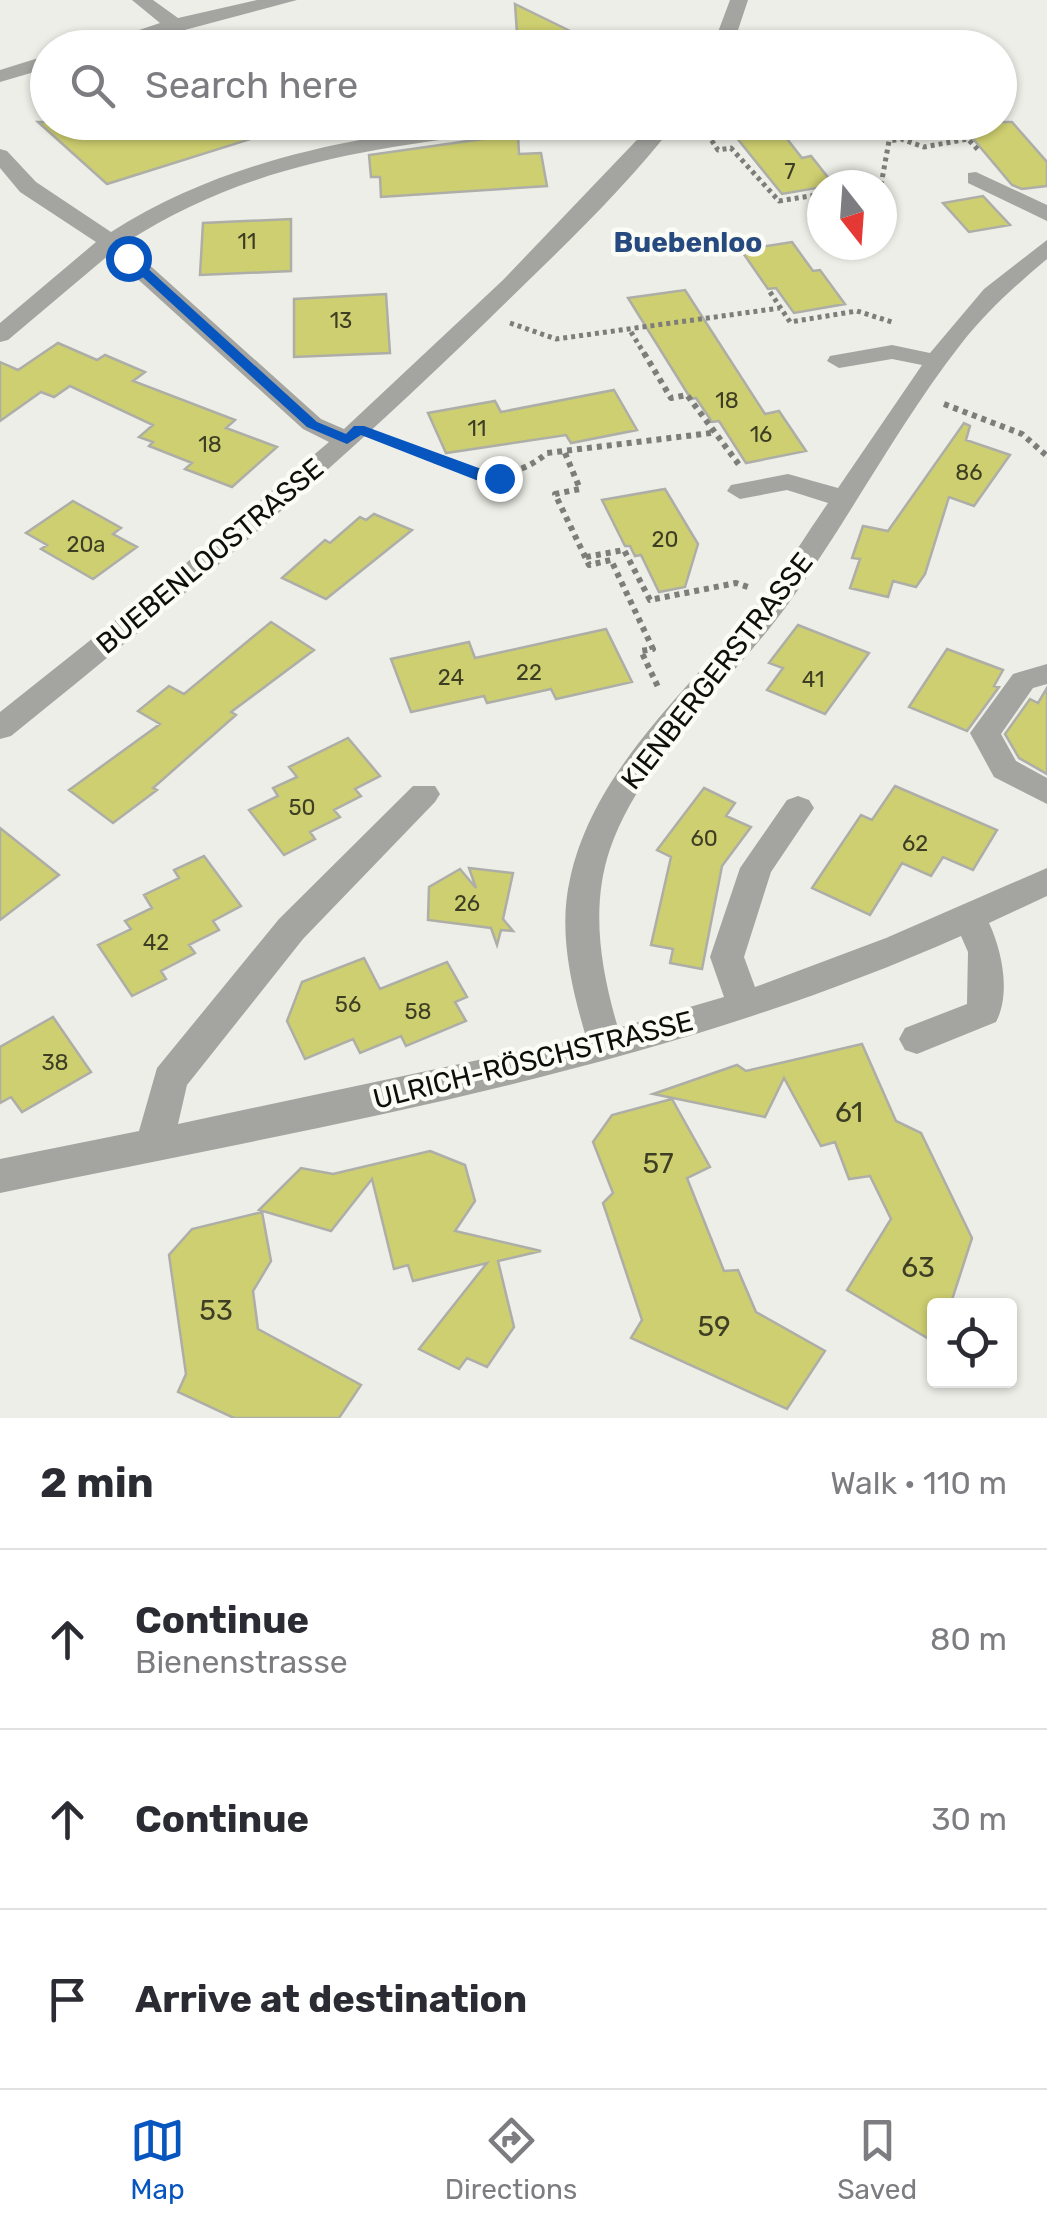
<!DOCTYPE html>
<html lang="en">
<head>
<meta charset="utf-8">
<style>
	:root { --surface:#fff; --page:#f2f2f3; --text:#2b2b33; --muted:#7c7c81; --line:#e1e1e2; --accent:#0755be }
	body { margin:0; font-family:Rubik,sans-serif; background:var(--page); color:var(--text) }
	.controls { position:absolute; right:30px; bottom:30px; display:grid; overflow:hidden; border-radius:10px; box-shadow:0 2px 8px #0004 }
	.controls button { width:90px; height:90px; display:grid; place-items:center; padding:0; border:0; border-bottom:2px solid var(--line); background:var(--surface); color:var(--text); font:50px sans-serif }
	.compass { position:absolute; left:807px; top:170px; width:90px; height:90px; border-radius:50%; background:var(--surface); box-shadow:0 2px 8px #0004; rotate:163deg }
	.stop { position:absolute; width:30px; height:30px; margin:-22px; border:8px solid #0755be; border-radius:50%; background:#fff }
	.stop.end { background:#0755be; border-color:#fff; box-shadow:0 2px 10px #0008 }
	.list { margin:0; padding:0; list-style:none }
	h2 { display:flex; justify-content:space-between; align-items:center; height:130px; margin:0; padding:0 40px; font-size:42px }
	h2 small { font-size:32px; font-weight:400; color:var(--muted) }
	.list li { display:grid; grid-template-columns:65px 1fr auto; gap:30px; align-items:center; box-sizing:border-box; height:180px; padding:0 40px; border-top:2px solid var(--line) }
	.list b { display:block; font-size:38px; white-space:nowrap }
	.list p { margin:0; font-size:32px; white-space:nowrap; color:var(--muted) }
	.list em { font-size:32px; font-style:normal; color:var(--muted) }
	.icon { flex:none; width:55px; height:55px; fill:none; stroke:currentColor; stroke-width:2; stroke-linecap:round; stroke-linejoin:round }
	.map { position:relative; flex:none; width:1047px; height:1418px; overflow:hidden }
	.search { position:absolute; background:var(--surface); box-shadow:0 2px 8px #0004; left:30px; right:30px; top:30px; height:110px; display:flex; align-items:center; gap:25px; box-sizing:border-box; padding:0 35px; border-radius:55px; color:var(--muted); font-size:38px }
	.sheet { height:670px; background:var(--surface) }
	nav { display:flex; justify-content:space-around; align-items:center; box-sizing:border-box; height:140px; border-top:2px solid var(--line); background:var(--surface); font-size:28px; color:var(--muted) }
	nav a { display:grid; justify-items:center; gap:5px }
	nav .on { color:var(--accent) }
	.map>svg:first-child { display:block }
	.building { fill:#cecf70; stroke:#aeaea8; stroke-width:2.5 }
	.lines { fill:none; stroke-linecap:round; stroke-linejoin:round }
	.path-far1 { stroke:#7d7d79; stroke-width:5; stroke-dasharray:4 4; stroke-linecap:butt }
	.path { stroke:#7d7d79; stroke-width:6; stroke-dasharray:5 5; stroke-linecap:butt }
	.minor { fill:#a4a4a1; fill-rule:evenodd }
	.route { fill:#0755be }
	.labels { text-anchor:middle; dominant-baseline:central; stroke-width:9; stroke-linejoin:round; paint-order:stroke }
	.number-label { font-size:22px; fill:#3e3e24 }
	.far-quarter-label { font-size:28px; font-weight:bold; fill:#26497f; stroke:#fbfcf5 }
	.street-label { font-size:28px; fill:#0e0e0b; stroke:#fbfcf5 }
	.near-number-label { font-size:28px; fill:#3e3e24 }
</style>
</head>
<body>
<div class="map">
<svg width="1047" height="1418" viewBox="0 0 1047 1418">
	<rect width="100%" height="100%" fill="#eeeee8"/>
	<path class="building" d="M515 4 605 48H518Z
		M38 122H277L279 130 107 184Z
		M366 122H447L367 135Z
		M724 122H764L771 132 780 130 802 158 811 156 834 185 782 194Z
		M959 122H1012L1047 162V186L1022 189 1012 185Z
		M518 134 519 154 541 153 547 186 381 197 380 177H371L369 155Z
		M983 196 1010 225 969 232 943 203Z
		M291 219V271L200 275 203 223Z
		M792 242 813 271 820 270 845 304 794 313 776 288 768 289 741 250Z
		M685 290 765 414 779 411 806 451 746 463 719 421 712 422 696 398 691 399 628 298Z
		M386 294 390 353 294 357V299Z
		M58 343 97 360 105 355 145 372 133 381 235 420 226 428 277 447 232 487 185 469 192 463 149 446 153 442 139 437 153 425 70 386 54 397 41 392 0 421V362L18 370Z
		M614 390 637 430 571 443 566 435 446 453 428 413 495 401 501 412Z
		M964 423 970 426 966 440 1010 455 974 506 949 497 925 574 916 587 893 581 888 597 850 588 860 559 852 558 863 526 888 531Z
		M665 489 698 544 685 587 659 592 641 555 635 556 630 546H625L602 500Z
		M73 501 121 528 113 534 137 547 93 579 41 549 47 545 26 533Z
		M374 514 412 530 326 599 282 578 325 540 330 543 360 517 366 520Z
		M271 622 314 650 231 712 236 715 153 788 157 790 113 823 69 790 160 724 138 711 169 686 184 694Z
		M798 625 869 653 825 714 767 690 783 668 769 663Z
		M606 629 632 682 556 699 551 689 487 703 484 696 411 712 391 659 469 642 475 658Z
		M947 649 1003 670 994 686 999 687 967 731 909 707Z
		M1047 688V774L1019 758 1005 734 1030 699 1038 703Z
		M348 738 380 776 355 789 361 796 334 810 340 817 310 832 315 839 284 855 249 810 278 796 273 788 297 777 289 767Z
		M895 786 997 830 973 870 943 857 931 876 902 863 870 915 812 888 861 815 872 820Z
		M704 788 735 803 726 816 751 827 722 866 702 969 670 963 673 949 651 945 671 857 657 850Z
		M0 828 59 875 0 920Z
		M204 856 241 906 213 921 219 930 189 945 195 953 161 971 166 979 132 996 98 945 131 929 125 921 152 908 144 895 179 878 174 870Z
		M469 868 513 873 503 919 513 931 501 930 497 945 491 928 428 920 429 887 460 869 476 888Z
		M364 958 380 989 447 962 467 997 455 1002 466 1021 406 1046 401 1036 360 1053 353 1039 305 1059 287 1021 302 982Z
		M53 1017 91 1072 22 1112 11 1097 0 1103V1047Z
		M862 1044 896 1121 921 1133 972 1238 950 1306H934V1342L847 1290 891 1219 870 1176 849 1179 835 1142 821 1146 784 1078 765 1117 653 1094 737 1065 746 1071Z
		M672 1099 710 1167 687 1178 724 1271 738 1270 756 1312 825 1351 787 1409 631 1338 642 1320 603 1203 613 1193 593 1142 612 1115Z
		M430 1151 465 1165 475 1201 455 1231 541 1251 498 1261 514 1327 487 1367 467 1358 459 1369 419 1349 487 1263 413 1281 408 1265 394 1269 372 1179 331 1231 259 1210 301 1168 333 1174Z
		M262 1212 271 1261 253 1291 258 1329 361 1385 339 1418H234L178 1392 186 1374 169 1255 192 1229Z"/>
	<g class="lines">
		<path class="path-far1" d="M694 127 704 129 718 150 731 148 779 201 822 194
			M881 185 889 141 901 139 924 147 968 139 980 152
			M770 292 790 322 857 311 895 323
			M510 323 556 339 780 308
			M631 332 645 355"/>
		<path class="path" d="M644 353 671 398 687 395 740 466
			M944 404 1022 434 1047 456
			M388 441C441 462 497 496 547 453L711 433
			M565 453 580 489 555 494 589 565 611 560 653 649 641 651 659 689
			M586 557 624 550 650 600 736 583 748 587"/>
		<path class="minor" d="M132 0H153L178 18 257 0H297L117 48H85L160 23Z
			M730 0H748L732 48H712Z
			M893 37 925 48H782L791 42Z
			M48 55V68L0 82V70Z
			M480 122H548L538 128C388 146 255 159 125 243L321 419 344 429 503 280 654 122H676C621 194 551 258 487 321 336 468 176 604 11 736L0 739V712L166 580 329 442 303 429 110 254 8 340 0 342V323L96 242 20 192 0 168V149L7 151 36 182 111 232C224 160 349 138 480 122Z
			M976 172 1047 205V221L968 183V173Z
			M1047 240V259C1016 285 986 312 961 344 897 426 849 520 788 604 732 682 641 758 610 849 590 908 601 970 618 1028L724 997 710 957 740 868 787 800 798 796 809 800 814 808 771 872 744 957 755 987 886 938 1047 868V896L989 923C1002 951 1011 993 996 1022L917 1054 905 1050 899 1039 905 1028 967 1004 968 952 961 936C655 1072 326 1125 0 1193V1159L139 1131 157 1068 279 919 413 786H435L440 794 435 802 303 939 187 1085 178 1124 586 1037C571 986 558 931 570 879 595 763 699 682 768 591 789 563 808 532 828 503L787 490 740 499 727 491 731 485 788 474 838 488 922 365 892 359 839 368 827 361 830 356 892 345 930 353 984 289Z
			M1047 664V684L1033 688 1001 734 1016 761 1047 778V804L994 777 970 733 1013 674Z"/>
	</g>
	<path class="route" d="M124 255H133L317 422 346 434 354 426H364L506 478 499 482 476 480 361 435 347 444 307 427 124 260Z"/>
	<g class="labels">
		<g class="number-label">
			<text x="790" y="171">7</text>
			<text x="247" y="241">11</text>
			<text x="341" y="320">13</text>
			<text x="727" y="400">18</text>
			<text x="477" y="428">11</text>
			<text x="761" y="434">16</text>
			<text x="210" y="444">18</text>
			<text x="969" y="472">86</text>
			<text x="665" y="539">20</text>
			<text x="86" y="544">20a</text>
			<text x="529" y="672">22</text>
			<text x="451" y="677">24</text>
			<text x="813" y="679">41</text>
			<text x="302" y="807">50</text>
			<text x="704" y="838">60</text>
			<text x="915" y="843">62</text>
			<text x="467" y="903">26</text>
			<text x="156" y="942">42</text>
			<text x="348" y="1004">56</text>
			<text x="418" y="1011">58</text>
			<text x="55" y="1062">38</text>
		</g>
		<g class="far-quarter-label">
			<text x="688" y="242">Buebenloo</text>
		</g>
		<g class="street-label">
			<text transform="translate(210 556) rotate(-40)">BUEBENLOOSTRASSE</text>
			<text transform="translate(717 671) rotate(-52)">KIENBERGERSTRASSE</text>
			<text transform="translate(533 1060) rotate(-14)">ULRICH-RÖSCHSTRASSE</text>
		</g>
		<g class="near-number-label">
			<text x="849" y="1112">61</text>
			<text x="658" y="1163">57</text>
			<text x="918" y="1267">63</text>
			<text x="216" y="1310">53</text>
			<text x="714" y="1326">59</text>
		</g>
	</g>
</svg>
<div class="controls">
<button><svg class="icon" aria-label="locate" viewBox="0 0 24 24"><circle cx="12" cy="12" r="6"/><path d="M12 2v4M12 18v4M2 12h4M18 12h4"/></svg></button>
</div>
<svg class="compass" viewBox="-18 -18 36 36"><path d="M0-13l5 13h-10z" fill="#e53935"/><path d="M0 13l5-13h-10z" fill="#7c7c81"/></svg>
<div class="stop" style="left:128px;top:258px"></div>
<div class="stop end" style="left:499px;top:478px"></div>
<div class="search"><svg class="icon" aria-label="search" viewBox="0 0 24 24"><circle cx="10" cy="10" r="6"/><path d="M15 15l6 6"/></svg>Search here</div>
</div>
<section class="sheet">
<h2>2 min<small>Walk · 110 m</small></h2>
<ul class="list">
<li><svg class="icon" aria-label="ahead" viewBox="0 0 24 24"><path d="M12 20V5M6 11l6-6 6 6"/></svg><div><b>Continue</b><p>Bienenstrasse</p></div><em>80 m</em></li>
<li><svg class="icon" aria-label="ahead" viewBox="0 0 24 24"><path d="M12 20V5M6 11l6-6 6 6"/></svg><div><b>Continue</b></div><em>30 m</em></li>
<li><svg class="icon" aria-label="arrive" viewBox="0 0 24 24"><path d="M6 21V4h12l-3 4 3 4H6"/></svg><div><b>Arrive at destination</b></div></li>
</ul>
</section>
<nav>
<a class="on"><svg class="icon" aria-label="map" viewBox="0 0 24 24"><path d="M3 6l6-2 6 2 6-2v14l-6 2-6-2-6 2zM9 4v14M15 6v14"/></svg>Map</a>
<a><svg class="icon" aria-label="directions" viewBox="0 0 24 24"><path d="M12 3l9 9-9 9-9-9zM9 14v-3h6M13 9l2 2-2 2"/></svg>Directions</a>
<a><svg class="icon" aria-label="saved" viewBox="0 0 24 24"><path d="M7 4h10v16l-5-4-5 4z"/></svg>Saved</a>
</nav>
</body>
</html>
